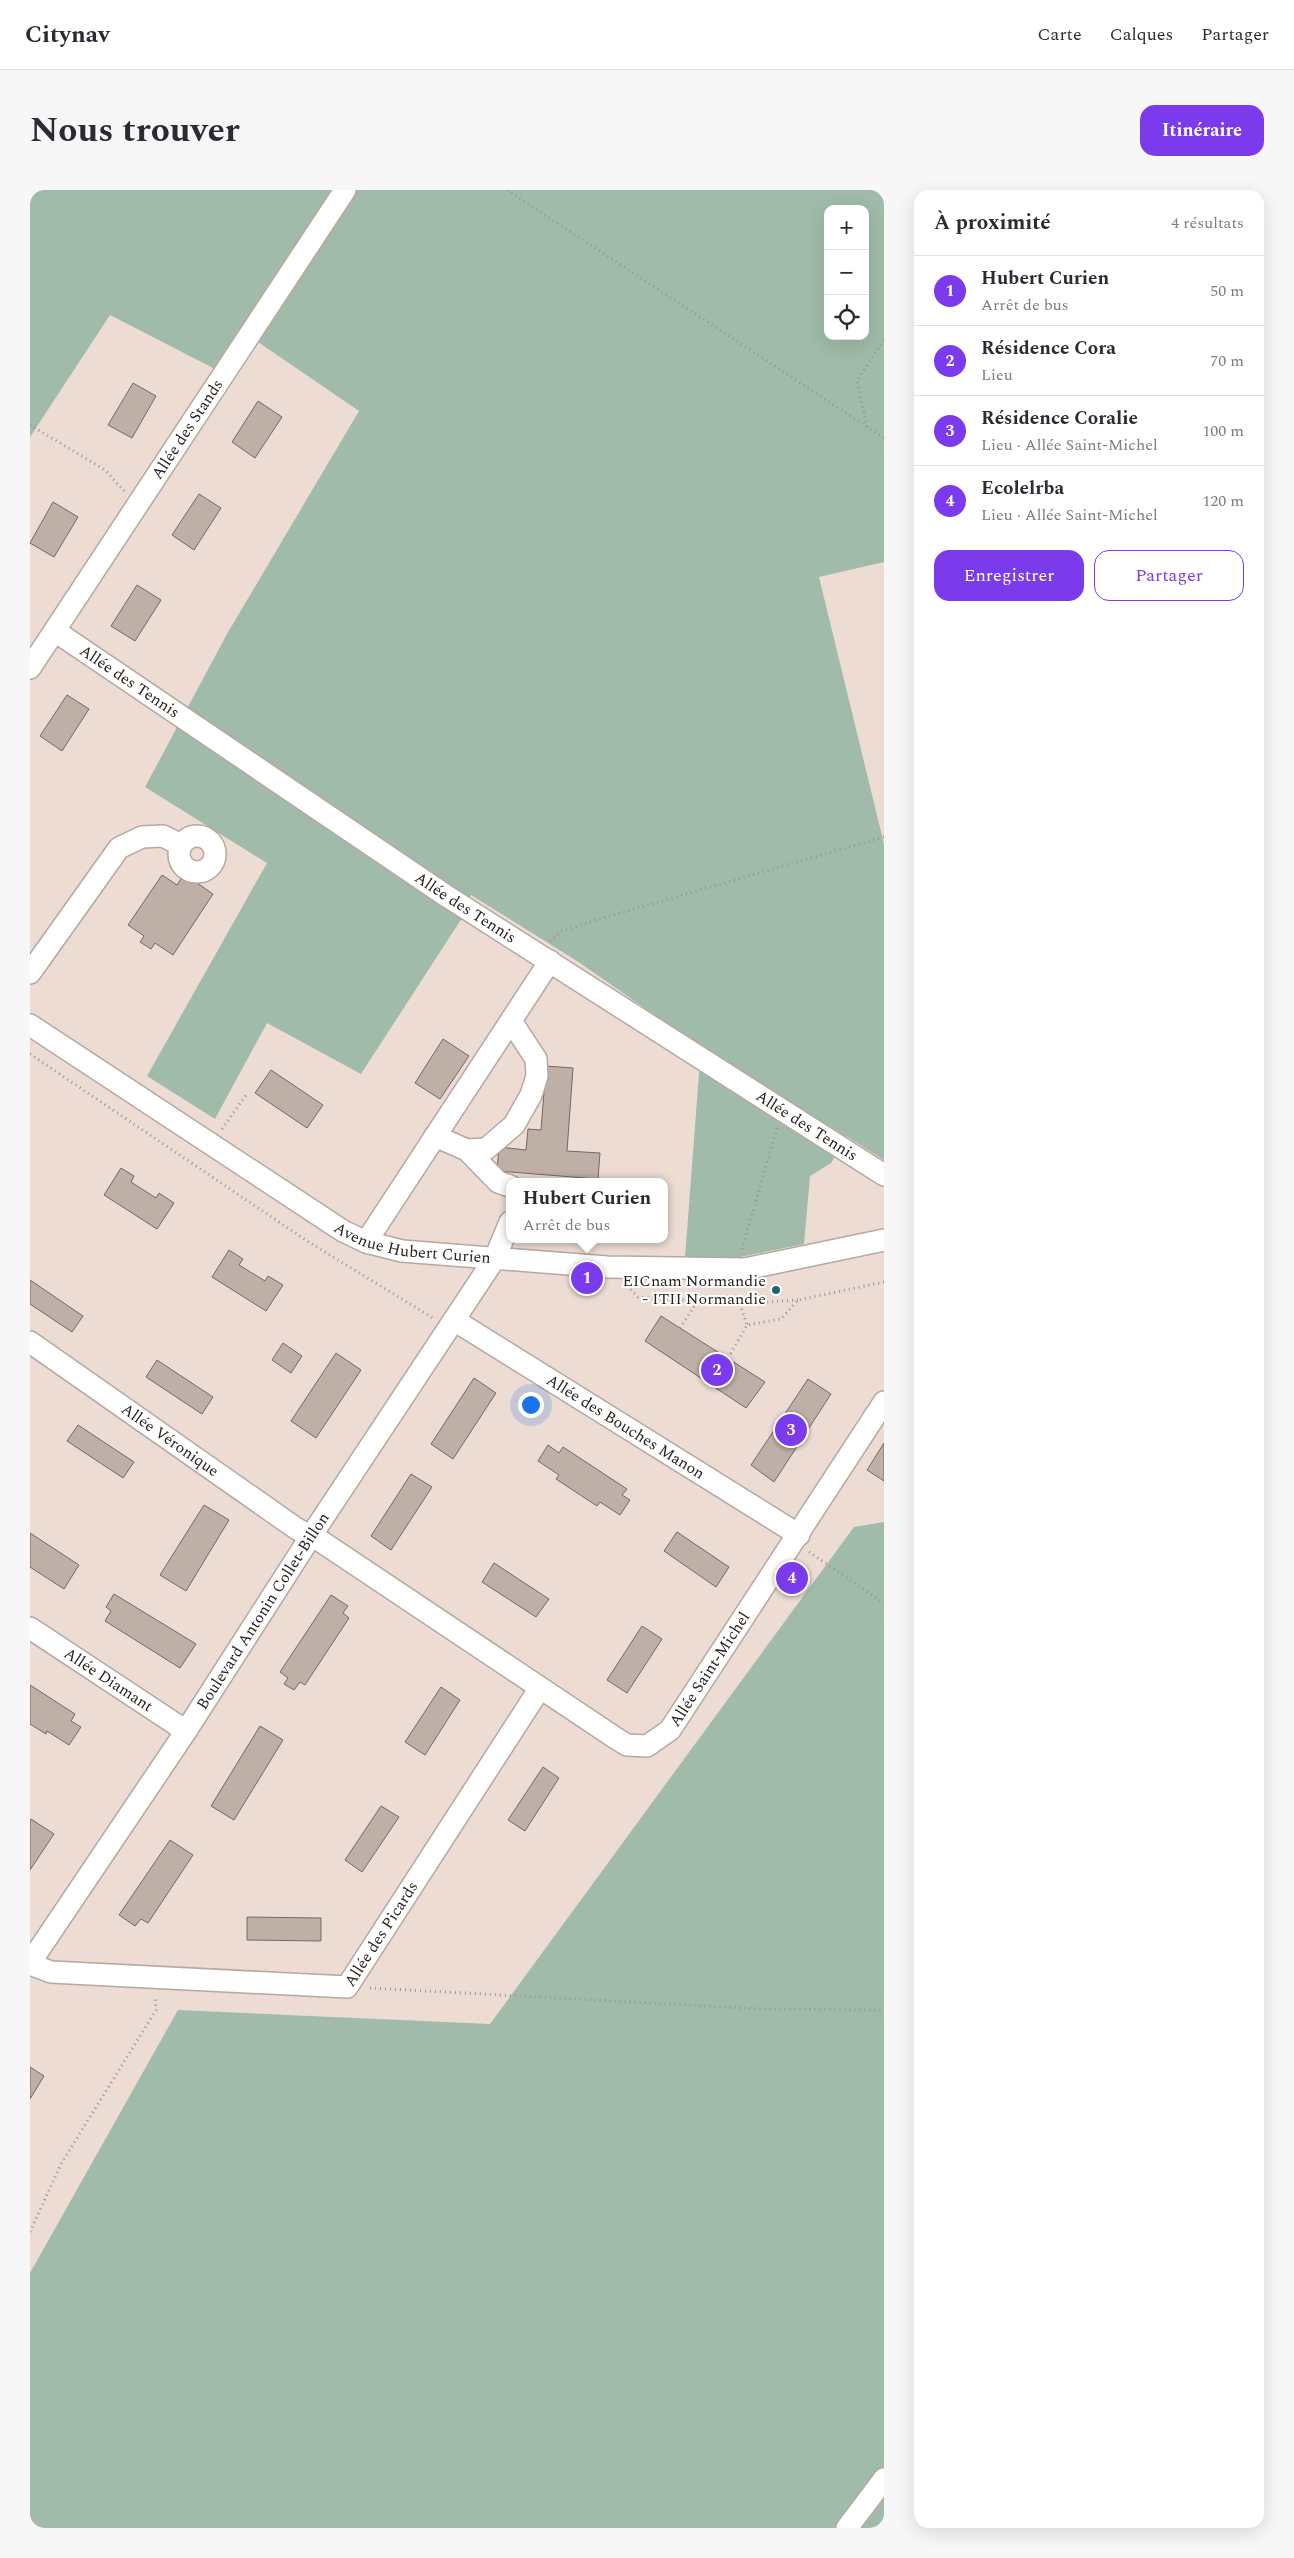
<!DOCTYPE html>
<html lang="fr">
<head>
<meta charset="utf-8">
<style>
	:root { --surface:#fff; --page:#f7f7f7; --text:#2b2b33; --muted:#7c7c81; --line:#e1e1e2; --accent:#7c3aed }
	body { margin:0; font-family:Spectral,serif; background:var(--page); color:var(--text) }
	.controls { position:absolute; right:15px; top:15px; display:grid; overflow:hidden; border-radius:10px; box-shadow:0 5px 20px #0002 }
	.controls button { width:45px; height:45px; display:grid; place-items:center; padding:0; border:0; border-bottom:1px solid var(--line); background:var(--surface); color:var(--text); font:25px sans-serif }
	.you { position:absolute; left:500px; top:1214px; width:18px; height:18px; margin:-12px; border:4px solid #fff; border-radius:50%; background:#1a73e8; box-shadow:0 0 0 8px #1a73e833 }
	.badge { display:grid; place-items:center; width:32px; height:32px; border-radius:50%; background:var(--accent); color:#fff; font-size:16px; font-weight:700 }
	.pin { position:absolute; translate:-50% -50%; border:2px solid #fff; box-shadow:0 1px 5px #0006 }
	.popup { position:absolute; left:476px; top:988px; width:162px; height:65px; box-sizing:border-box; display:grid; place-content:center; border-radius:10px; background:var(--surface); filter:drop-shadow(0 1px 4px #0005); font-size:16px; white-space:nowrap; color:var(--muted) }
	.popup b { font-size:19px; color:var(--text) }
	.popup::after { content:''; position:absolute; left:50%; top:100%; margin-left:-10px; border:10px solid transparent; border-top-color:var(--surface) }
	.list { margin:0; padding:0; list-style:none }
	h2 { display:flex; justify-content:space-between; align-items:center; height:65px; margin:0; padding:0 20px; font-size:21px }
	h2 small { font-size:16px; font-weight:400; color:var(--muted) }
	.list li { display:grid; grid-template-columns:32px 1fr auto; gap:15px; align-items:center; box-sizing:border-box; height:70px; padding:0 20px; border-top:1px solid var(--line) }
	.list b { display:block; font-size:19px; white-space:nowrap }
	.list p { margin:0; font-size:16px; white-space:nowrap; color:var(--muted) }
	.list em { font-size:16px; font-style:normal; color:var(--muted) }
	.actions { display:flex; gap:10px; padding:15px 20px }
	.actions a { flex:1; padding:11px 0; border:1px solid var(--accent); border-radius:15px; text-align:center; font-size:18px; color:var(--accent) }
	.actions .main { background:var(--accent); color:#fff }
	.icon { flex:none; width:28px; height:28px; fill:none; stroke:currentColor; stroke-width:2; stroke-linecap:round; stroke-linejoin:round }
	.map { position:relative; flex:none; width:854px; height:2338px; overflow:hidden; border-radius:15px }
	header { display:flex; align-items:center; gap:30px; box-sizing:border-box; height:70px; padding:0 25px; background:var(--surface); border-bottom:1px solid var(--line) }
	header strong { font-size:24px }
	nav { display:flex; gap:28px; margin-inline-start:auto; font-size:18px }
	.intro { display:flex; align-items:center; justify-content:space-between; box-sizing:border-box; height:120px; padding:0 30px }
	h1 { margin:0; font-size:35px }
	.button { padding:12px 22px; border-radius:15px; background:var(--accent); color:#fff; font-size:18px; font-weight:700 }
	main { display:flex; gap:30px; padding:0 30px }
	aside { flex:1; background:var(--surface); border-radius:15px; box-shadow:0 5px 20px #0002 }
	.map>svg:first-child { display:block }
	.green { fill:#a0bba9; fill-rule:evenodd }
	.building { fill:#beafa7; stroke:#766861 }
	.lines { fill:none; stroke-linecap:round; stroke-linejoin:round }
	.minor-casing { stroke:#b7a79f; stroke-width:24 }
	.path { stroke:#9f938d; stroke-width:3; stroke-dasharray:1 4; stroke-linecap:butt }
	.minor { stroke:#fff; stroke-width:21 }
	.poi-dot { fill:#1e6673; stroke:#fff; stroke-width:2 }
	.labels { text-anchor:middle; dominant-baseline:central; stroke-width:4; stroke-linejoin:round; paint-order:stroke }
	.street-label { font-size:16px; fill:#28221f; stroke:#fff }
	.poi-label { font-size:16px; fill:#28221f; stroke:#fff; text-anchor:end }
</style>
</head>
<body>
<header>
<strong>Citynav</strong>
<nav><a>Carte</a><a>Calques</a><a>Partager</a></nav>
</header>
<div class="intro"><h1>Nous trouver</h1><a class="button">Itinéraire</a></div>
<main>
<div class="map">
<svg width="854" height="2338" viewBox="0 0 854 2338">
	<rect width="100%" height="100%" fill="#ecdcd4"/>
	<path class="green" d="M0 0H854V372L789 387 854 654V970L816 946 801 973 780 986 774 1054 710 1067 655 1068 671 857 547 771 441 705 432 728 331 884 237 833 185 929 117 886 237 673 115 597 197 444 329 221 209 139 185 179 80 125 0 247ZM798 19H835V146H798Z
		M854 1332V2338H0V2083L148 1820 460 1834 824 1337Z"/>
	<path class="building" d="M103 193 126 206 102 248 78 235Z
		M228 211 252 227 225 268 202 252Z
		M169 304 191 318 164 360 142 345Z
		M23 312 48 327 24 367 0 353Z
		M107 395 131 410 105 451 81 436Z
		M37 505 59 519 32 561 10 546Z
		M154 684 183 704 143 765 125 753 121 759 110 752 114 746 98 735 132 685 147 695Z
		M413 849 439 866 410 909 385 893Z
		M516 876 543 878 537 961 570 963 568 989 467 981 469 957 496 960 498 939 511 940Z
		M241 880 293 915 277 938 225 903Z
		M91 978 104 986 101 992 126 1008 129 1003 144 1013 127 1039 74 1005Z
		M199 1060 213 1069 209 1075 235 1091 238 1086 253 1095 236 1121 182 1087Z
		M0 1090 53 1126 42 1142 0 1114Z
		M631 1126 735 1192 716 1218 615 1151Z
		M253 1153 272 1166 261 1183 242 1170Z
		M306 1163 331 1180 286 1248 261 1231Z
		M127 1170 183 1207 172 1224 116 1187Z
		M444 1188 466 1203 423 1269 401 1254Z
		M778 1189 801 1204 744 1292 721 1275Z
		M48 1235 104 1272 93 1288 37 1251Z
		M854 1253V1291L837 1280Z
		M518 1255 529 1263 533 1257 597 1299 592 1305 600 1310 590 1325 570 1312 567 1316 526 1289 529 1285 508 1271Z
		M381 1284 402 1297 361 1360 341 1346Z
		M174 1315 199 1330 156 1401 130 1385Z
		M647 1342 699 1377 686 1397 634 1361Z
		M0 1343 49 1375 34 1399 0 1377Z
		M464 1373 519 1409 506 1427 452 1392Z
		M762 1382 768 1386 763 1395 756 1391Z
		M84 1404 166 1454 150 1478 75 1431 81 1421 76 1417Z
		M301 1405 318 1416 313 1423 319 1428 275 1495 270 1492 264 1500 254 1494 258 1488 250 1482Z
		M612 1436 632 1449 597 1503 577 1490Z
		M0 1495 45 1524 41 1531 51 1537 39 1555 17 1541 16 1544 0 1534Z
		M411 1497 430 1510 395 1565 375 1552Z
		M230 1536 253 1550 204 1630 181 1616Z
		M513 1577 529 1588 495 1641 478 1630Z
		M351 1616 369 1627 332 1682 315 1670Z
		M1 1629 24 1644 0 1680V1631Z
		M140 1650 163 1665 118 1733 111 1729 105 1736 89 1725Z
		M217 1727 291 1728V1751L217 1750Z
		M0 1877 14 1886 0 1909Z"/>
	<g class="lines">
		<defs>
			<g id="minor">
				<path id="s1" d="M25 441 415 705 854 985"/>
				<path id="s2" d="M0 478 315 0"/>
				<circle cx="167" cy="664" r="18"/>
				<path d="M0 783 89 658 112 647 133 646 151 655"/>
				<path id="s3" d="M0 835 313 1041 336 1052 372 1061 577 1077 715 1079 854 1050"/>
				<path d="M405 946 437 960 456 959 484 935 501 905 507 886 506 869 481 831"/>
				<path d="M437 960 468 992 480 996"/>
				<path d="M336 1052 520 771"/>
				<path id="s4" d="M424 1130 769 1345"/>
				<path id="s5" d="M0 1152 267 1339 292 1352 587 1549 597 1555 617 1556 640 1540 854 1212"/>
				<path id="s6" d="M0 1438 156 1541"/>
				<path id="s7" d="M0 1773 156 1541 281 1346 465 1068 480 1032"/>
				<path id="s8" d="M0 1774 21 1782 317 1797 510 1498"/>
				<path d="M817 2338 854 2289"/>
			</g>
		</defs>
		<use href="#minor" class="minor-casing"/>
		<path class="path" d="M477 0 854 248
			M0 235 75 280 95 302
			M837 237 827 191 854 150
			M520 751 532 741 566 730 854 647
			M0 864 277 1051 403 1128
			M192 939 216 905
			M712 1059 747 938
			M597 1096 608 1107 710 1114 768 1110
			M710 1114 717 1135
			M650 1138 667 1112
			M698 1168 717 1135 751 1129 768 1110 854 1092
			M779 1362 854 1413
			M340 1798 733 1819 854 1820
			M0 2042 31 1974 126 1820 125 1806"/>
		<use href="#minor" class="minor"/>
	</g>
	<circle class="poi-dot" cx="746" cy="1100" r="5"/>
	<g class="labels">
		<g class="street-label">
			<text stroke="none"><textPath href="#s2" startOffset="286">Allée des Stands</textPath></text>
			<text stroke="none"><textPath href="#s1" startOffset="90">Allée des Tennis</textPath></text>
			<text stroke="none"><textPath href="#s1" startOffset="495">Allée des Tennis</textPath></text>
			<text stroke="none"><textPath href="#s1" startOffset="900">Allée des Tennis</textPath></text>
			<text stroke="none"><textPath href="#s3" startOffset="446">Avenue Hubert Curien</textPath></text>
			<text stroke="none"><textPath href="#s4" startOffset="202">Allée des Bouches Manon</textPath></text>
			<text stroke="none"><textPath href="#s5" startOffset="171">Allée Véronique</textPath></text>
			<text stroke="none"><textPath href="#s7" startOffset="422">Boulevard Antonin Collet-Billon</textPath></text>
			<text stroke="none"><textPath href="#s5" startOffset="841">Allée Saint-Michel</textPath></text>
			<text stroke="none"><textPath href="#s6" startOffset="94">Allée Diamant</textPath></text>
			<text stroke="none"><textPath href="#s8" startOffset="382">Allée des Picards</textPath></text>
		</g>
		<g class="poi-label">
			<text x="736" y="1091">EICnam Normandie<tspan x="736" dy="18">- ITII Normandie</tspan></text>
		</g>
	</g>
</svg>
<div class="controls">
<button>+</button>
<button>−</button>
<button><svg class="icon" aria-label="locate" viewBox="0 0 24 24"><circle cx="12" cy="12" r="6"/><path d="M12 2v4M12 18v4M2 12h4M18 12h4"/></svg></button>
</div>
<div class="you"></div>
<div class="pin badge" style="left:557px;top:1088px">1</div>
<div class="popup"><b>Hubert Curien</b>Arrêt de bus</div>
<div class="pin badge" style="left:687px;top:1180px">2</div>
<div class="pin badge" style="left:761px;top:1240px">3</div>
<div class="pin badge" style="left:762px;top:1388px">4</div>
</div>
<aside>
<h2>À proximité<small>4 résultats</small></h2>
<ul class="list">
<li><span class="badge">1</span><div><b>Hubert Curien</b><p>Arrêt de bus</p></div><em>50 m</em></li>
<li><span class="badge">2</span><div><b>Résidence Cora</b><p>Lieu</p></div><em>70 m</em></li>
<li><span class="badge">3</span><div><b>Résidence Coralie</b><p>Lieu · Allée Saint-Michel</p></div><em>100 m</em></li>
<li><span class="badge">4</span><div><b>Ecolelrba</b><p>Lieu · Allée Saint-Michel</p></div><em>120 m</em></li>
</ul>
<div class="actions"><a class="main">Enregistrer</a><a>Partager</a></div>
</aside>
</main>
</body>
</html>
